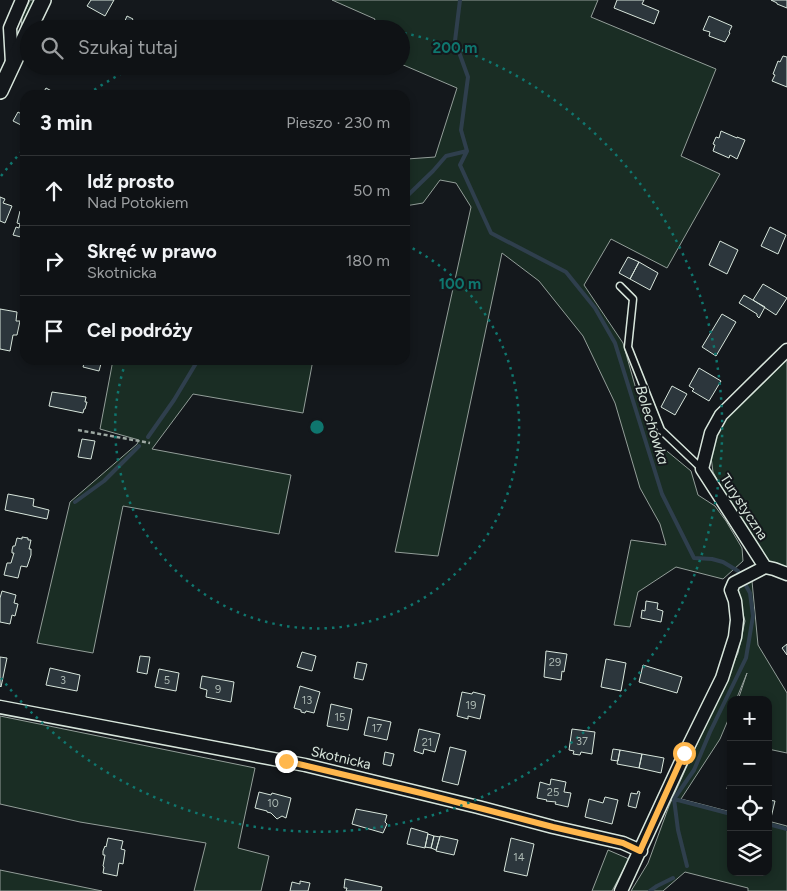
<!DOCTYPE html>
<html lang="pl">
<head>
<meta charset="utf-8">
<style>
	:root { --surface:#0f1215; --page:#181b1e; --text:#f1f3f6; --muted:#9b9ea0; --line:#2f3234 }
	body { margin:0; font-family:Figtree,sans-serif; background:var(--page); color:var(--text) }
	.controls { position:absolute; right:15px; bottom:15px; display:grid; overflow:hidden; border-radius:10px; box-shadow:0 2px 8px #0003 }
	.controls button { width:45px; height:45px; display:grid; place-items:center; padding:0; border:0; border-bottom:1px solid var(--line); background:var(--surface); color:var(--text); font:25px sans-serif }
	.stop { position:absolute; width:15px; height:15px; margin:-11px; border:4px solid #ffb74d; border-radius:50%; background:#fff }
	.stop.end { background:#ffb74d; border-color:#fff; box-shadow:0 1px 5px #0008 }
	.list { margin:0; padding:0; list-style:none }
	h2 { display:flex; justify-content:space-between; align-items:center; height:65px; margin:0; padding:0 20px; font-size:21px }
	h2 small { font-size:16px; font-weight:400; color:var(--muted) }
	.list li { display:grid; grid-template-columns:32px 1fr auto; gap:15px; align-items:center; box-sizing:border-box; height:70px; padding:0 20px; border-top:1px solid var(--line) }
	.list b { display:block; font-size:19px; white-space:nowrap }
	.list p { margin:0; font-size:16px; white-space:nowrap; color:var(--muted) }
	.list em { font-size:16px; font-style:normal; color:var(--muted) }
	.icon { flex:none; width:28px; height:28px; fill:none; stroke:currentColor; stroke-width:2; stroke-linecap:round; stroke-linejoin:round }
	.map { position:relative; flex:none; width:787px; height:891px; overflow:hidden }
	.search { position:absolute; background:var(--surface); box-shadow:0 2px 8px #0003; left:20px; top:20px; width:390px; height:55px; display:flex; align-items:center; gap:12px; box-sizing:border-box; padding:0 18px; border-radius:28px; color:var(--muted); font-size:19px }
	.panel { position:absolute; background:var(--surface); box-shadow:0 2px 8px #0003; left:20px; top:90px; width:390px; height:275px; border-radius:15px }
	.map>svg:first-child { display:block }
	.green { fill:#1a2d24; stroke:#939e99 }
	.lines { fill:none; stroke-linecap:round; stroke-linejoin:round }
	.stream { stroke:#2f3f4d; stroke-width:4 }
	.building { fill:#2c363c; stroke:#d8e6dc }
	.service-casing { stroke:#d8e6dc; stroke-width:9 }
	.minor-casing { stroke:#d8e6dc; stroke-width:15 }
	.tertiary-casing { stroke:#d8e6dc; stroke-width:18 }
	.path { stroke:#9da8a2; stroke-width:2.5; stroke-dasharray:4 2.5; stroke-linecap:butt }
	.service { stroke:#14181c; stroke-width:6 }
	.minor { stroke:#14181c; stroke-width:12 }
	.tertiary { stroke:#14181c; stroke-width:15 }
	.route { stroke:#ffb74d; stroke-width:6 }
	.ring { fill:none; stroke:#0f766e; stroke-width:2.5; stroke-dasharray:2.5 5 }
	.labels { text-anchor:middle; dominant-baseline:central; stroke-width:4; stroke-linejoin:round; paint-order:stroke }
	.number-label { font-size:11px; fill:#adbab4 }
	.street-label { font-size:14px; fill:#d8e6dc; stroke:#14181c }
	.water-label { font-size:15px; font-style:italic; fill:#d8e6dc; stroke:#14181c }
	.centre { fill:#0f766e; stroke:#14181c; stroke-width:2.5 }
	.ring-label { font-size:15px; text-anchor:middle; font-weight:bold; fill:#0f766e; stroke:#14181c; stroke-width:4; stroke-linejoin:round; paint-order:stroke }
</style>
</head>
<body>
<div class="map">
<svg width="787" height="891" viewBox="0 0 787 891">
	<rect width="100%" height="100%" fill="#14181c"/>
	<path class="green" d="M30 0H38L21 28 22 17Z
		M332 0H598L591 17 716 69 681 156 720 174 667 268 611 239 584 285 623 343 643 414 662 447 691 471 698 495 715 506 726 521 742 548 743 561 723 579 676 567 638 592 630 627 614 625 631 540 666 545 660 524 640 488 615 403 583 336 539 281 502 253 438 556 395 552 471 207 456 183 440 180 423 203 405 206V167L407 159 435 157 457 88 401 64V29H371L375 19Z
		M787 355V568L762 566 745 530 713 472 710 449 721 425 735 407Z
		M113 360H313L303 413 193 394 152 449 291 475 279 534 123 506 93 653 37 643 70 502 137 444 139 440 100 429Z
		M752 581 758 645 787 693V753L768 749V700H738L747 673 736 700H731V713L720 739 681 799 731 812V872H768V821L787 826V891H748V888L685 872 663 891H631L648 863 669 806 738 653 745 621 736 589Z
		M0 716 255 768 238 848 269 856 261 891H194L206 843 80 822 0 804Z
		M608 850 629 859 612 891H592Z
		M0 870 102 891H0Z"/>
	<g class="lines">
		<path class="stream" d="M460 0 455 41 468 77 461 130 467 151 460 165 491 233 566 272 595 308 615 343 662 494 694 558 712 559 723 562 738 571 750 593 753 616 746 658 710 732 694 770 674 799 678 830 687 866
			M405 198 433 171 446 156 467 151
			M148 437 174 400 198 360
			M75 502 104 481 139 446
			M674 799 731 814
			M768 824 787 829
			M650 891 657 886 673 878"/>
	</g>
	<path class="building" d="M91 0H114L105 16 87 6Z
		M617 0H644L642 4 659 11 654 24 614 8Z
		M771 0H787V8L777 4V3Z
		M127 16 133 19 129 26 124 23Z
		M709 16 732 26 729 32 730 33 725 42 709 36 710 32 703 30Z
		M783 56 787 57V87L772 81 775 75 773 74 778 61 780 62Z
		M46 88 59 95H42Z
		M18 112 25 116V122L23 126 13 121Z
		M721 131 737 138V137L745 140 737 159 730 155 729 158 713 151 715 145 713 144 716 137 719 138Z
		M0 197 5 199 3 203 12 206 5 223 0 221Z
		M25 204V238L13 235 16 227 19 228 20 224 17 223 20 211 23 212Z
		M770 227 786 235 778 254 761 246Z
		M720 241 738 250 727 274 709 265Z
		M628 257 639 262 630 279 619 273Z
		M639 262 658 273 650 290 630 279Z
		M763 284 787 298 776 315 753 300Z
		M744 295 765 307 759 318 757 316V314L739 303Z
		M0 309 17 312 16 321H20L17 335H13L10 351 0 349Z
		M722 314 736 322 716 356 702 347Z
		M85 360H102L99 371 83 367Z
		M699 368 721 381 709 401 692 391 694 389 689 386Z
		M672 386 687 394 675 415 661 407Z
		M52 392 86 397 85 402H87L85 409H84L83 413 49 406Z
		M82 439 95 441 91 459 78 457Z
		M8 494 34 499 33 506 49 510 47 519 5 510Z
		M22 537 28 538V540H31L29 549H31V555L27 567 21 566 18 578 4 575 7 563H11L14 553H12V550L13 546H15L17 538 22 539Z
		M2 591 16 595 14 603 18 604 15 616 12 615 10 624 0 622V598Z
		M646 601 658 603 657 609 663 611 661 622 641 618 642 610 645 611Z
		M787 644V655L782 648Z
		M546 651 567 654 564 672 562 671 561 680 544 677Z
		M302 652 316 656 312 671 297 667Z
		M140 656 150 657 147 674 137 672Z
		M0 657 7 658 1 687 0 686Z
		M606 659 626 663 621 691 601 687Z
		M357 662 367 664 363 680 354 678Z
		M643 665 682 677 677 693 639 682Z
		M50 668 80 675 77 691 46 685Z
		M159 669 179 673 176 691 155 687Z
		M202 676 234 682 231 702 206 697 207 690 200 688Z
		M300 686 320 692 314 713 306 711 305 713 301 712V710L294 708Z
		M462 692 472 694 473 692 485 695 480 719 468 716V719L457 716Z
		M331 704 352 709 348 730 327 726Z
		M368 717 391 722 387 740 364 735Z
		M419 729 440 734 435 752 424 749 423 754 414 751Z
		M572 729 595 732 592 754 581 752 580 755 573 754 574 751 569 750Z
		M450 747 466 751 458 785 442 781Z
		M613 749 620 750 618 761 611 760Z
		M620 750 642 754 639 768 617 764Z
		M385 752 394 754 391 766 383 764Z
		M642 754 664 758 661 773 639 768Z
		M730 772H731V790L727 789Z
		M551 779 566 782 564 792 571 793 568 807 555 804 556 802 546 801 547 800 537 798 540 782 550 785Z
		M638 791 640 792 636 808 628 806 631 793 637 794Z
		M259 792 271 795 272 793 291 798 286 818 282 816 277 819 271 813 267 812V811L255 808Z
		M605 797 618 800 612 824 585 817 589 799 603 803Z
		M768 800 775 801 770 822H768Z
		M356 809 387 815 385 822 387 824 383 833 352 824Z
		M411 828 428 833 425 848 407 844Z
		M428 834 434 836 431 848 425 847Z
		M434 836 440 837 436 850 431 848Z
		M440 836 458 840 454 855 436 851Z
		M108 838 123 841 121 849 125 850 123 864 119 863 117 876 103 873 104 867 103 866 105 855H103V851L105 846 106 847Z
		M511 838 534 844 527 876 504 871Z
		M345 879 382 887 381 891H346L347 888H344Z
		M300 881 310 883 308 891H290L292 882 300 884Z"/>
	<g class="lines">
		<defs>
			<path id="service" d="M620 286 633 299 628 347 661 430 702 469"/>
			<path id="minor" d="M12 63 10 28 22 0
				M787 350 721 415 711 433 702 469 765 567 774 569 787 574
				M0 707 305 765 478 807 553 827 623 843 641 851
				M621 891 685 753 722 678 735 637 737 620 735 601 731 590 734 583 765 567"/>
			<path id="tertiary" d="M29 29 43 0
				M0 91 29 29"/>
		</defs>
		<use href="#service" class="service-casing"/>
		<use href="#minor" class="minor-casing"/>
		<use href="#tertiary" class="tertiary-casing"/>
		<path class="path" d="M78 430 150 443"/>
		<use href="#service" class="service"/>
		<use href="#minor" class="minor"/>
		<use href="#tertiary" class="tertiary"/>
	</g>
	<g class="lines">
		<path class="route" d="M286 761 421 793 553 827 623 843 640 851 684 753"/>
	</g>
	<g class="ring">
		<path d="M406 245A202 202 0 1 1 126 361"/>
		<path d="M1 176A404 404 0 0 1 24 149M88 94A404 404 0 0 1 134 67M250 29A404 404 0 0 1 384 29M404 33A404 404 0 1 1 1 678"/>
	</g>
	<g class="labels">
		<g class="number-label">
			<text x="555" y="662">29</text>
			<text x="63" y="680">3</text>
			<text x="167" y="680">5</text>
			<text x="218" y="689">9</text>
			<text x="307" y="700">13</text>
			<text x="471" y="705">19</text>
			<text x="340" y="717">15</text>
			<text x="377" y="728">17</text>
			<text x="582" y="741">37</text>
			<text x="427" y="742">21</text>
			<text x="553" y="792">25</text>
			<text x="273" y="803">10</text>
			<text x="519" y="857">14</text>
		</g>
		<g class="street-label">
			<text transform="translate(744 507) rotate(57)">Turystyczna</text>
			<text transform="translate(341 758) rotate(13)">Skotnicka</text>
		</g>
		<g class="water-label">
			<text transform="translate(652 425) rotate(73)">Bolechówka</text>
		</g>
	</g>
	<circle cx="317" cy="427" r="8" class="centre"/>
	<g class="ring-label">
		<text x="455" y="53">200 m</text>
		<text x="460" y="289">100 m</text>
	</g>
</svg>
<div class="controls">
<button>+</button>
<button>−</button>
<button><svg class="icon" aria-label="locate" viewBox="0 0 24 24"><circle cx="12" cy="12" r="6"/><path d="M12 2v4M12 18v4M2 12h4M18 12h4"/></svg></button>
<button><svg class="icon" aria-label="layers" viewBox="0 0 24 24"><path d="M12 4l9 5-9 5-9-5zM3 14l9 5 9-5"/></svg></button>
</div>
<div class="stop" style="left:684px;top:753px"></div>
<div class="stop end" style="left:286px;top:761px"></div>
<div class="search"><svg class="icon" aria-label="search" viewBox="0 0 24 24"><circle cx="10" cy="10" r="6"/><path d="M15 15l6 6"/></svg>Szukaj tutaj</div>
<section class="panel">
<h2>3 min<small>Pieszo · 230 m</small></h2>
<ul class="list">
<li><svg class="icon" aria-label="ahead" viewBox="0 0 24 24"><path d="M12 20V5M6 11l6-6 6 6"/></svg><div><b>Idź prosto</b><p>Nad Potokiem</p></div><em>50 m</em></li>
<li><svg class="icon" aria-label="right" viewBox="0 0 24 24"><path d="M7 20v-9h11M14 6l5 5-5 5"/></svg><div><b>Skręć w prawo</b><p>Skotnicka</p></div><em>180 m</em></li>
<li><svg class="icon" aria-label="arrive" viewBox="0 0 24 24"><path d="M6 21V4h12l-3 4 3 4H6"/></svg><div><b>Cel podróży</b></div></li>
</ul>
</section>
</div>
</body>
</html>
